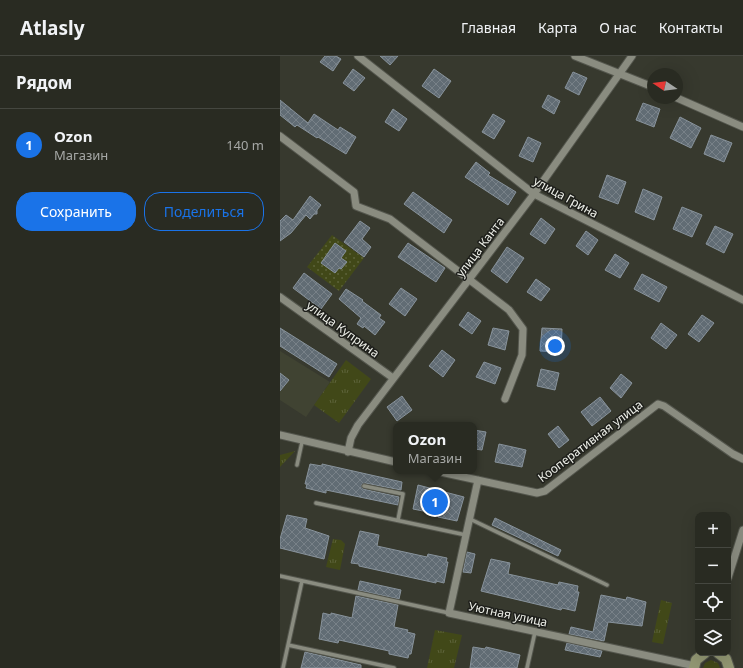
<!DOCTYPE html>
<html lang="ru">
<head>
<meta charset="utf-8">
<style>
	:root { --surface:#292b22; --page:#35372f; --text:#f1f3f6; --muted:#a5a7a5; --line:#454740; --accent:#1a73e8 }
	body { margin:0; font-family:"Noto Sans",sans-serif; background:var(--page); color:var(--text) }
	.controls { position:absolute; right:12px; bottom:12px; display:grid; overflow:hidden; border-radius:8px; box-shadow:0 4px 16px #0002 }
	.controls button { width:36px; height:36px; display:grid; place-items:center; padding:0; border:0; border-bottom:1px solid var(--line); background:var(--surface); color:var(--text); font:20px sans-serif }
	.compass { position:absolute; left:367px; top:12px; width:36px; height:36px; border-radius:50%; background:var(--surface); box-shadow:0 4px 16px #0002; rotate:283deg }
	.you { position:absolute; left:275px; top:290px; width:14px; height:14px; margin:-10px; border:3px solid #fff; border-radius:50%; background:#1a73e8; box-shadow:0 0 0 6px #1a73e833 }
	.badge { display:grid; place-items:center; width:26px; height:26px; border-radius:50%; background:var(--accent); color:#fff; font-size:13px; font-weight:700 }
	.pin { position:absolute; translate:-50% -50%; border:2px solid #fff; box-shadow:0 1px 4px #0006 }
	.popup { position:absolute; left:113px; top:366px; width:84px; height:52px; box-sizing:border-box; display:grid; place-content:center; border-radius:8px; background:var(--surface); filter:drop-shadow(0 1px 3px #0005); font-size:13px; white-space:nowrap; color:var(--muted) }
	.popup b { font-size:15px; color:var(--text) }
	.popup::after { content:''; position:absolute; left:50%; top:100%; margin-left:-8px; border:8px solid transparent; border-top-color:var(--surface) }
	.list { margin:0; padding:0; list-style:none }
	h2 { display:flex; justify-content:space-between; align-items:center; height:52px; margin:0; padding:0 16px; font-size:17px }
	h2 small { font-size:13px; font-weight:400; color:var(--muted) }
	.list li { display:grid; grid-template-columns:26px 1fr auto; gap:12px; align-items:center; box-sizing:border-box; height:72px; padding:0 16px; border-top:1px solid var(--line) }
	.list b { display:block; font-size:15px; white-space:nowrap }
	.list p { margin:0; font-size:13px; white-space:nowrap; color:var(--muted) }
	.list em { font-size:13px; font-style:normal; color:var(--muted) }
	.actions { display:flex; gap:8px; padding:12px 16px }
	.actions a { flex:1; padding:9px 0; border:1px solid var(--accent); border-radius:16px; text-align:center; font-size:14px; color:var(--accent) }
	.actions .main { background:var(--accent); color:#fff }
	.icon { flex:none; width:22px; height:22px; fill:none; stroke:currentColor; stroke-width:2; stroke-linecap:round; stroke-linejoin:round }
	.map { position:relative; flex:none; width:463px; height:612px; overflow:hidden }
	header { display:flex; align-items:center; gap:24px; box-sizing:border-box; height:56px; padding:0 20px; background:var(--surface); border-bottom:1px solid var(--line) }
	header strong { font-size:19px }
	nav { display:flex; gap:22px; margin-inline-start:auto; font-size:14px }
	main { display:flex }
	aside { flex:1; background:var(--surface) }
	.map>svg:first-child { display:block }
	.built { fill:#404332 }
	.grass { fill:url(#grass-tufts) }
	.garden { fill:url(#garden-dots) }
	.building { fill:url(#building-cross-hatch); stroke:#88939c }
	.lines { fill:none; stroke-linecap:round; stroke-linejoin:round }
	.lane-casing { stroke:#54564d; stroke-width:5.5 }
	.street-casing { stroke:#54564d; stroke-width:9 }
	.secondary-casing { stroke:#54564d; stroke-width:12 }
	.lane { stroke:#8a8c80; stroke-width:3.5 }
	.street { stroke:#8a8c80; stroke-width:7 }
	.secondary { stroke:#919672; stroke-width:10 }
	.labels { text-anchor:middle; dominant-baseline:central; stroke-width:3; stroke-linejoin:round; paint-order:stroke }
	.street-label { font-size:12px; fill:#eef0e9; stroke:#1e1f1b }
</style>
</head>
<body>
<header>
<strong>Atlasly</strong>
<nav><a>Главная</a><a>Карта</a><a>О нас</a><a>Контакты</a></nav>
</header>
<main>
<aside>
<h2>Рядом<small></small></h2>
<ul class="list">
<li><span class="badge">1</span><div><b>Ozon</b><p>Магазин</p></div><em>140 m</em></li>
</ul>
<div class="actions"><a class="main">Сохранить</a><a>Поделиться</a></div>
</aside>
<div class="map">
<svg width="463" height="612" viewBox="0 0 463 612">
	<defs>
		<pattern id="grass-tufts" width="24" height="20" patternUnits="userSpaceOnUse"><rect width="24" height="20" fill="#414818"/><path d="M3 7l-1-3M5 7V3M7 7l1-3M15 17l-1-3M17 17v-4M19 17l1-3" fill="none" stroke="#5d633a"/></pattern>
		<pattern id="garden-dots" width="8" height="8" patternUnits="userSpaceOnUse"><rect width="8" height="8" fill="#414818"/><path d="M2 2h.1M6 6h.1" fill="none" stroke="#5d633a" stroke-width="1.8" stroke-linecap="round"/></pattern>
		<pattern id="building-cross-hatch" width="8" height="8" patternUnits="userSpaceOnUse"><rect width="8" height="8" fill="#616c74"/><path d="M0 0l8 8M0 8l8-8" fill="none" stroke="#788188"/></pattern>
	</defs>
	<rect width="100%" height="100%" fill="#37392e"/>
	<path class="built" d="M0 295 50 326 26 361 0 344Z"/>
	<path class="grass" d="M66 304 91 323 59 367 34 349Z
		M15 395 0 411V399Z
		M53 483 61 484 65 488 60 514 46 511Z
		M381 544 392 547 383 588 372 586Z
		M155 574 182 579 174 612H147Z
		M431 604 438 607 440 612H423L425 607Z"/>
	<path class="garden" d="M52 179 84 202 59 235 27 211Z"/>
	<path class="building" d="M45 0H56L61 3 53 15 40 6Z
		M100 0H118L110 9Z
		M73 13 85 22 74 35 63 27Z
		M154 13 171 25 159 42 142 30Z
		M293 16 307 22 299 39 285 32Z
		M268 39 280 45 274 58 262 51Z
		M0 44 28 67 34 58 58 74 60 71 76 81 66 98 38 81 37 82 17 69 15 71 0 59Z
		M363 47 380 53 374 71 356 64Z
		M113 53 127 63 119 75 105 66Z
		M213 58 225 65 214 83 202 76Z
		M400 61 421 72 411 92 390 82Z
		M431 79 452 87 444 106 424 98Z
		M248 81 261 87 253 106 239 100Z
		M196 106 210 117 208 119 236 136 228 149 185 121Z
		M327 119 346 126 338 148 319 141Z
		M363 133 382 141 374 164 355 156Z
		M133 136 172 164 164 177 124 148Z
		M30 140 41 149 37 154V158H34L30 163 26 159 11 177 0 185V165L6 159 13 164Z
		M402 151 422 159 412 181 393 173Z
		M261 162 275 173 265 188 250 178Z
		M80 165 90 172 82 183 91 191 84 201 64 186Z
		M435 170 453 178 444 197 426 188Z
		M306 175 318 184 308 199 296 190Z
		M55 187 66 195 61 202 67 206 61 213 59 212 55 217 41 207Z
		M128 187 165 212 156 226 118 201Z
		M227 191 244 202 227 227 211 215Z
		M335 198 349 207 340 222 325 214Z
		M24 217 52 238 41 253 13 232Z
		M362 218 387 231 379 246 354 233Z
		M256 223 270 233 261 245 247 236Z
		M121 232 137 243 125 260 109 248Z
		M66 233 83 244 82 245 101 259 99 262 105 266 95 279 84 270 83 272 77 268 81 262 59 243Z
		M188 256 201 265 192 278 179 269Z
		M422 259 434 267 419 286 408 278Z
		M381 267 397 279 386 293 371 282Z
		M0 272 57 308 49 321 0 290Z
		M213 272 229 275 225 294 208 289Z
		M262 272 282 273 281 296 260 295Z
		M162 294 175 304 163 321 149 310Z
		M204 306 221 312 215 328 196 321Z
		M261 313 279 317 275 334 257 330Z
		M0 317 9 324 0 335Z
		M341 318 352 327 341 342 330 332Z
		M122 340 132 354 117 365 107 351Z
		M320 341 331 355 312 370 301 356Z
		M278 370 289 384 279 392 268 378Z
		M194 374 206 376 202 394 194 393Z
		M219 388 246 394 242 411 215 406Z
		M30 408 42 410V408L122 426 121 434 85 427 81 429 83 433 119 441 118 449 46 434V437L26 432 27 428H25Z
		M138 429 184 441 177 465 158 461V458L133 453Z
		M7 459 27 463 25 472 49 480 44 503 0 492V483Z
		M215 462 281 494 278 500 212 469Z
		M80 475 99 479 97 490 147 501 148 498 167 502 166 506H168L164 527 156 525V527L79 510V508L71 507Z
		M187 496 195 498 191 517 183 516Z
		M211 503 230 507 228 518 278 529 279 526 298 530 297 536H299L295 555 282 552 281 554 201 535Z
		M80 525 121 534 119 543 78 534Z
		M321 539 346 544 347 541 366 546 362 570 328 566 324 585 289 578 291 571 313 576Z
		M76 540 118 549 114 571 128 574 127 576 135 578 131 598H129L128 602 109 598V595L59 584 58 587 39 583 43 557 51 559V557L72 562Z
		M287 587 322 595 320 601 285 594Z
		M193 591 205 593 206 591 240 599 237 612H190Z
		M25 596 81 609V612H21Z"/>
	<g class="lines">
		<defs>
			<path id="lane" d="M17 409 22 386
				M84 430 123 438 118 464
				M36 447 186 479
				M190 463 327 529
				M0 520 169 557
				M8 589 114 612
				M3 612 22 525
				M247 612 255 576"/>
			<path id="street" d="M78 0 254 138 463 244
				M295 0 373 31
				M397 42 463 71
				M0 80 74 136 76 150 110 163 229 254 243 273 242 299 225 343
				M0 241 113 322
				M0 379 116 406
				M68 396 71 382 78 369 254 138 352 0
				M156 415 257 437 265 435 378 348 384 350 453 398 463 403
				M198 424 169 557 415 610
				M448 522 463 474"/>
			<path id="secondary" d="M438 597 446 603 449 612
				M414 612 416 604 425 597"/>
		</defs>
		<use href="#lane" class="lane-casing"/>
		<use href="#street" class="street-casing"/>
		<use href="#secondary" class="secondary-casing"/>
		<use href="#lane" class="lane"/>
		<use href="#street" class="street"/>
		<use href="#secondary" class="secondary"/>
	</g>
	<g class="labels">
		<g class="street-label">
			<text transform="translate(286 141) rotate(29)">улица Грина</text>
			<text transform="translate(200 191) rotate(-53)">улица Канта</text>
			<text transform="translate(63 273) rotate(36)">улица Куприна</text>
			<text transform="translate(310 385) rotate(-37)">Кооперативная улица</text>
			<text transform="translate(228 558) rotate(12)">Уютная улица</text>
		</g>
	</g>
</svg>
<div class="controls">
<button>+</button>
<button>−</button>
<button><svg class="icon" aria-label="locate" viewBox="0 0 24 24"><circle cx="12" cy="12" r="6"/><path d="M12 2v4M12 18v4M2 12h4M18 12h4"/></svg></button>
<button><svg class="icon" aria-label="layers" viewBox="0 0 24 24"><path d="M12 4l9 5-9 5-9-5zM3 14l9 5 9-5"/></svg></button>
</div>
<svg class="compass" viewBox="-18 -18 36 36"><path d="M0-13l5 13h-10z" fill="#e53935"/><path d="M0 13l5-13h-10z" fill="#a5a7a5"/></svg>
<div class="you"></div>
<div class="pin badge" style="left:155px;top:446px">1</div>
<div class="popup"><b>Ozon</b>Магазин</div>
</div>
</main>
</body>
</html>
